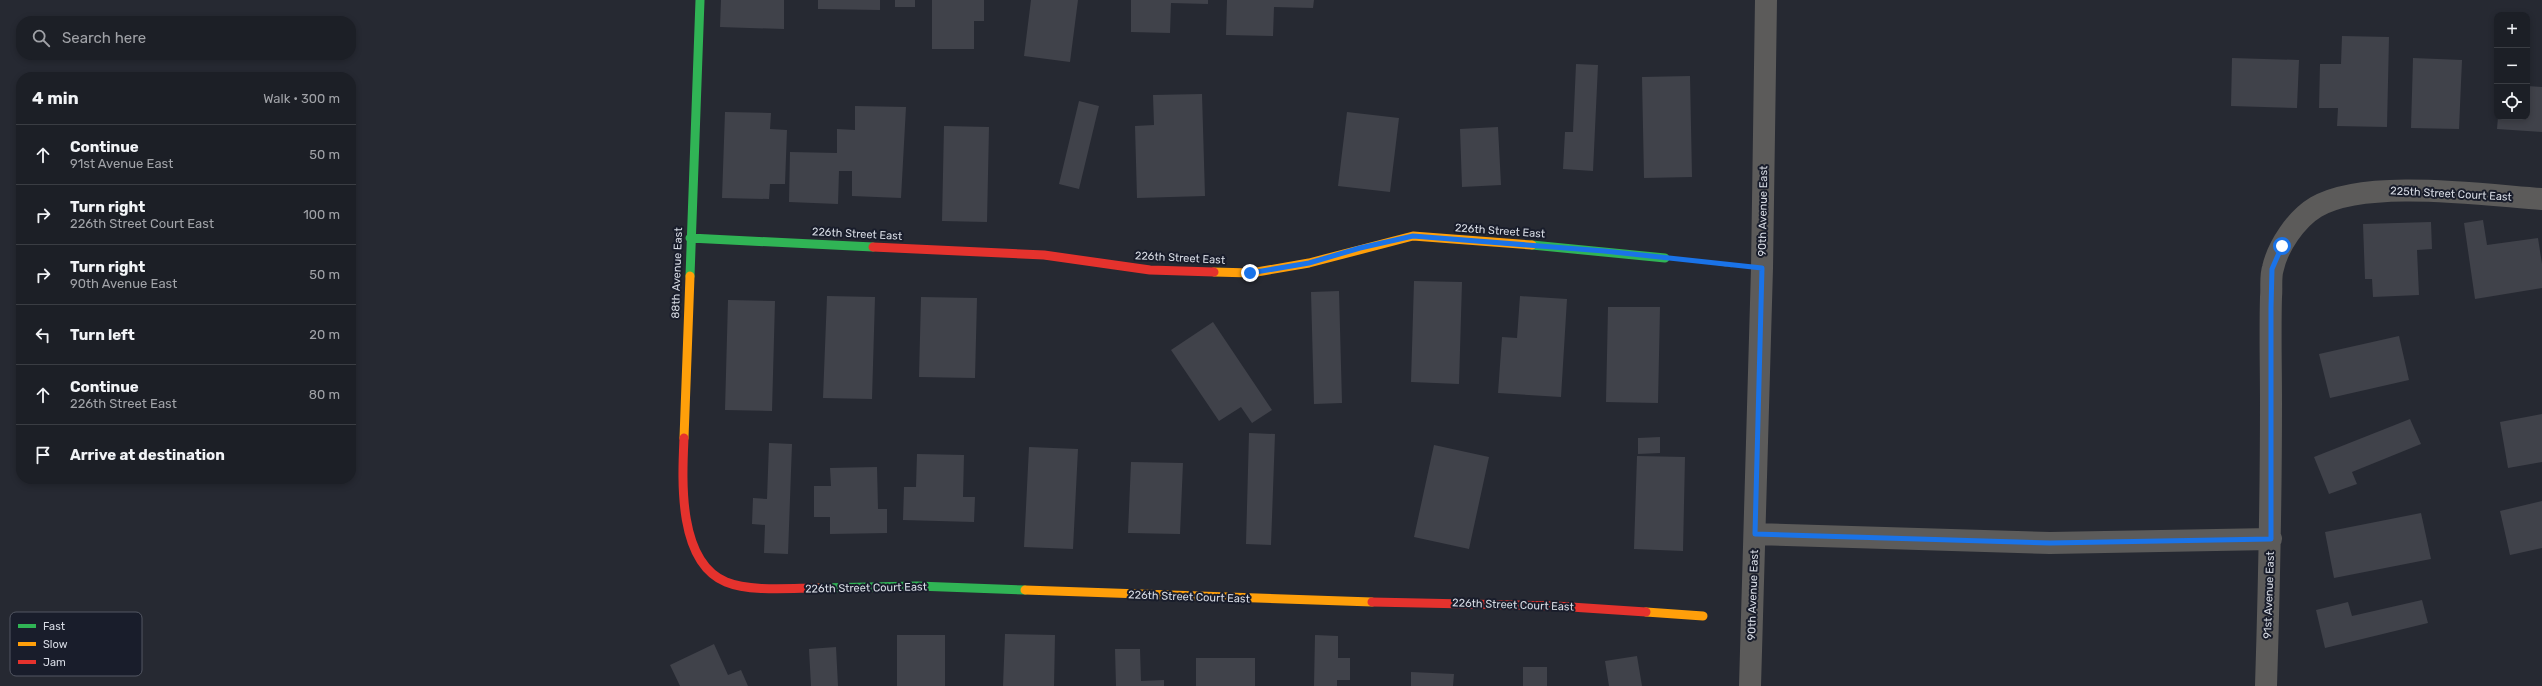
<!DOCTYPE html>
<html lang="en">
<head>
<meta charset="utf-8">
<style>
	:root { --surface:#1c1f26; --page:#25272e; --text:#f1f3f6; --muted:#a0a2a7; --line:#3a3d43 }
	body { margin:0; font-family:Rubik,sans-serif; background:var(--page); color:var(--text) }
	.controls { position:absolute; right:12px; top:12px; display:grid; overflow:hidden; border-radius:8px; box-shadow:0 2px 6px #0003 }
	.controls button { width:36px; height:36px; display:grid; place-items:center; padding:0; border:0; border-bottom:1px solid var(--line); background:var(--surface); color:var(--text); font:20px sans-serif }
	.stop { position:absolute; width:12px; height:12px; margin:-9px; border:3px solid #1a73e8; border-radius:50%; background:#fff }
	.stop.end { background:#1a73e8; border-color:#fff; box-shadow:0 1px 4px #0008 }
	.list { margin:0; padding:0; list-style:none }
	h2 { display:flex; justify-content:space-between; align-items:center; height:52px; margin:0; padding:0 16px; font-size:17px }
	h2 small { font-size:13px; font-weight:400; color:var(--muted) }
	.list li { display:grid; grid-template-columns:26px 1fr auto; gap:12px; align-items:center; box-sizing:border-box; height:60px; padding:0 16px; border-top:1px solid var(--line) }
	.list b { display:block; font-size:15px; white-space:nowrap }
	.list p { margin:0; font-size:13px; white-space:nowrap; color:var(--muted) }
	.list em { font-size:13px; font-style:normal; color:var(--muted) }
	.icon { flex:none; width:22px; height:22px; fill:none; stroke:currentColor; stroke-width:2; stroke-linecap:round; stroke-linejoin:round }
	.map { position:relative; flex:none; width:2542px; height:686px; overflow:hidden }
	.search { position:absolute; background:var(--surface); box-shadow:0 2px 6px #0003; left:16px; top:16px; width:340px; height:44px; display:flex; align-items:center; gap:10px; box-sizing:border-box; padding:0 14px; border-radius:16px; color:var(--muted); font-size:15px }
	.panel { position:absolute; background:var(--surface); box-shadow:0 2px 6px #0003; left:16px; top:72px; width:340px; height:412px; border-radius:16px }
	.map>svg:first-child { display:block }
	.building { fill:#40424a }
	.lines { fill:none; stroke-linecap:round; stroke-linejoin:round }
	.path { stroke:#5c5d5f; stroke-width:2.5; stroke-dasharray:3 3; stroke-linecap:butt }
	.street { stroke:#5c5b5a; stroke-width:22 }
	.fast { stroke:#30b455; stroke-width:9 }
	.slow { stroke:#ff9f0a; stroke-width:9 }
	.jam { stroke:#e5322d; stroke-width:9 }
	.route { stroke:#1a73e8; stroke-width:5 }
	.labels { text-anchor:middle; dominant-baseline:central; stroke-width:4; stroke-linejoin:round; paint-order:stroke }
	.street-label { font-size:11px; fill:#d7dbe4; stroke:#191d2b }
	.key { fill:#191d2b; stroke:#525662; stroke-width:1 }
	.key-label { font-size:11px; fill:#d7dbe4 }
</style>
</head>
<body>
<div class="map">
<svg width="2542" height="686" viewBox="0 0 2542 686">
	<rect width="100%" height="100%" fill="#262932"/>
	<path class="building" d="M721 0H784V29L720 27Z
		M818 0H880V10L818 9Z
		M895 0H915V7H895Z
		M932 0H984V21H974V49H932Z
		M1031 0H1078L1070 62 1024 56Z
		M1131 0H1208V4L1171 3 1170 33 1131 32Z
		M1227 0H1314L1313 8 1274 7 1273 36 1226 35Z
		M2342 36 2389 37 2387 127 2337 126 2338 108H2319L2320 64H2341Z
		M2232 58 2299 60 2297 108 2231 106Z
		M2413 58 2462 60 2459 129 2411 128Z
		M1576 64 1598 65 1593 171 1563 169 1565 132H1573Z
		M1690 76 1692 177 1644 178 1642 77Z
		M2527 86 2542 87V132L2497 129 2498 117H2527Z
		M1202 94 1205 196 1137 198 1135 126 1154 125 1153 95Z
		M1079 101 1099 106 1079 189 1059 184Z
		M855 106 906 107 901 198 852 196V171H839L838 204 789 202 790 152 837 153V129L855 130Z
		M725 112 771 113 770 129 787 130 785 184H770L769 199 722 198Z
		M1347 112 1399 118 1390 192 1338 186Z
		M944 126 989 127 987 222 942 221Z
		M1498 127 1501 185 1462 187 1460 129Z
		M2483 220 2487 245 2538 238 2542 264V288L2475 299 2464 223Z
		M2431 222 2432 249 2417 250 2419 295 2373 297 2372 279H2365L2363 224Z
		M1414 281 1462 282 1459 384 1411 382Z
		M1339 291 1342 403 1314 404 1311 292Z
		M827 296 875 297 872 399 823 398Z
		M1520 296 1567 299 1561 397 1498 393 1502 337 1517 338Z
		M921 297 977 298 975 378 919 377Z
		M728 300 775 301 772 411 725 410Z
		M1608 307H1660L1658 403 1606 402Z
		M1213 322 1272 410 1252 423 1241 407 1219 421 1171 350Z
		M2399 336 2409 380 2330 398 2319 354Z
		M2542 414V462L2508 468 2500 422Z
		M2410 419 2421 444 2352 472 2357 484 2329 494 2314 457Z
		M1249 433 1275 434 1271 545 1246 544Z
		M1660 437V453L1638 454V438Z
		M769 443 792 444 788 554 764 553 765 525 752 524 753 498 767 499Z
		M1434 445 1489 457 1469 549 1414 537Z
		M1029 447 1078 449 1073 549 1024 547Z
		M917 454 964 455 963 497H975L974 522 903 520 904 487H916Z
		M1637 456 1685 457 1683 551 1634 549Z
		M1131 462 1183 463 1180 534 1128 533Z
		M877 467 878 509H887V533L830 534V517H814V486H831L830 468Z
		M2542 501V548L2510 555 2500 511Z
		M2421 513 2431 559 2334 578 2325 532Z
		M2422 600 2428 623 2325 648 2316 610 2348 602 2352 616Z
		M1005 634 1055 635 1054 686H1003Z
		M897 635H945V686H897Z
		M1315 635 1338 636V658H1350V680H1337V686H1314Z
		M714 644 728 675 741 670 748 686H680L670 665Z
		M836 647 838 686H811L809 649Z
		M1115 649H1140L1141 681 1164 680V686H1116Z
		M1637 656 1642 686H1609L1605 661Z
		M1196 658H1255V686H1196Z
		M1523 667H1547V686H1523Z
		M1411 672 1454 674 1453 686H1411Z"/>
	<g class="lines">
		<path class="path" d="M1694 261 1732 266"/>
		<path class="street" d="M1755 534 2050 543 2271 539
			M1750 686 1762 268 1766 0
			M2266 686C2269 591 2271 497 2271 403 2271 368 2270 332 2271 297 2272 288 2270 277 2273 268 2278 246 2296 219 2316 207 2365 178 2484 195 2542 199"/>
		<path class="fast" d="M690 238 873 247
			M1532 245 1665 258
			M690 276 700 0
			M819 588 917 586 1025 590"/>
		<path class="slow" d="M1214 272 1251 273 1309 263 1413 236 1532 245
			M684 438 690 276
			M1025 590 1372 602
			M1646 612 1703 616"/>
		<path class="jam" d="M873 247 1044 255 1150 270 1214 272
			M684 438C682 482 678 562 726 582 750 592 793 588 819 588
			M1372 602 1556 606 1646 612"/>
	</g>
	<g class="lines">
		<path class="route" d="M1250 273 1309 263 1360 248 1413 236 1604 251 1762 268 1755 534 2050 543 2271 539V308L2272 269 2282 246"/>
	</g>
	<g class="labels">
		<g class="street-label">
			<text transform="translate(2451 194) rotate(3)">225th Street Court East</text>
			<text transform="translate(1763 211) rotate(-89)">90th Avenue East</text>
			<text transform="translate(1500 231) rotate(4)">226th Street East</text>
			<text transform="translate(857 234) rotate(3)">226th Street East</text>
			<text transform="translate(1180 258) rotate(3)">226th Street East</text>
			<text transform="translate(677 273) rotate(-88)">88th Avenue East</text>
			<text transform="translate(866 588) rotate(-1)">226th Street Court East</text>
			<text transform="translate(1753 595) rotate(-88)">90th Avenue East</text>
			<text transform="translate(2269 595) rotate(-88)">91st Avenue East</text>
			<text transform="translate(1189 597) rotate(2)">226th Street Court East</text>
			<text transform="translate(1513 605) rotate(2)">226th Street Court East</text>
		</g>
	</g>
	<rect x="10" y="612" width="132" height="64" rx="6" class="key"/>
	<rect x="18" y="624" width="18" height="4" fill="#30b455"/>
	<rect x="18" y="642" width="18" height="4" fill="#ff9f0a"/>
	<rect x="18" y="660" width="18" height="4" fill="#e5322d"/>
	<g class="key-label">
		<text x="43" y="630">Fast</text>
		<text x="43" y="648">Slow</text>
		<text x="43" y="666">Jam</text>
	</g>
</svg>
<div class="controls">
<button>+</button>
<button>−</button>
<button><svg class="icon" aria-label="locate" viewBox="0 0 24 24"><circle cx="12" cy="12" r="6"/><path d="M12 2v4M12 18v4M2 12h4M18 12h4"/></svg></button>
</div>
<div class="stop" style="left:2282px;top:246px"></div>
<div class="stop end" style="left:1250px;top:273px"></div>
<div class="search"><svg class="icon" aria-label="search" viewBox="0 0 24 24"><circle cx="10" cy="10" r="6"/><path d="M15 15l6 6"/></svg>Search here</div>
<section class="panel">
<h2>4 min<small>Walk · 300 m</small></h2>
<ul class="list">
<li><svg class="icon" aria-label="ahead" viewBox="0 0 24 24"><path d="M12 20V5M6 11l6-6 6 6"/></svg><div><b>Continue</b><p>91st Avenue East</p></div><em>50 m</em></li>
<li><svg class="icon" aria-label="right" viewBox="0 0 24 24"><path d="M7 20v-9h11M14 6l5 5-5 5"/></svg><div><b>Turn right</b><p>226th Street Court East</p></div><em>100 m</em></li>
<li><svg class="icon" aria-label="right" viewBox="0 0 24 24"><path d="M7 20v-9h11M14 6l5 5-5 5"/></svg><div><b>Turn right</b><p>90th Avenue East</p></div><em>50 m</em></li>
<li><svg class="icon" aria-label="left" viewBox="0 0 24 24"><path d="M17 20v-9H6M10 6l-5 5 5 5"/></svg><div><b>Turn left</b></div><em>20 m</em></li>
<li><svg class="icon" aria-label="ahead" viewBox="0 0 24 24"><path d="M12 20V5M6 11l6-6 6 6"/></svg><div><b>Continue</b><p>226th Street East</p></div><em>80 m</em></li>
<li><svg class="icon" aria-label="arrive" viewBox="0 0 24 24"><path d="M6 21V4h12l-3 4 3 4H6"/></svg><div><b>Arrive at destination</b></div></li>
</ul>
</section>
</div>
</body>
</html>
